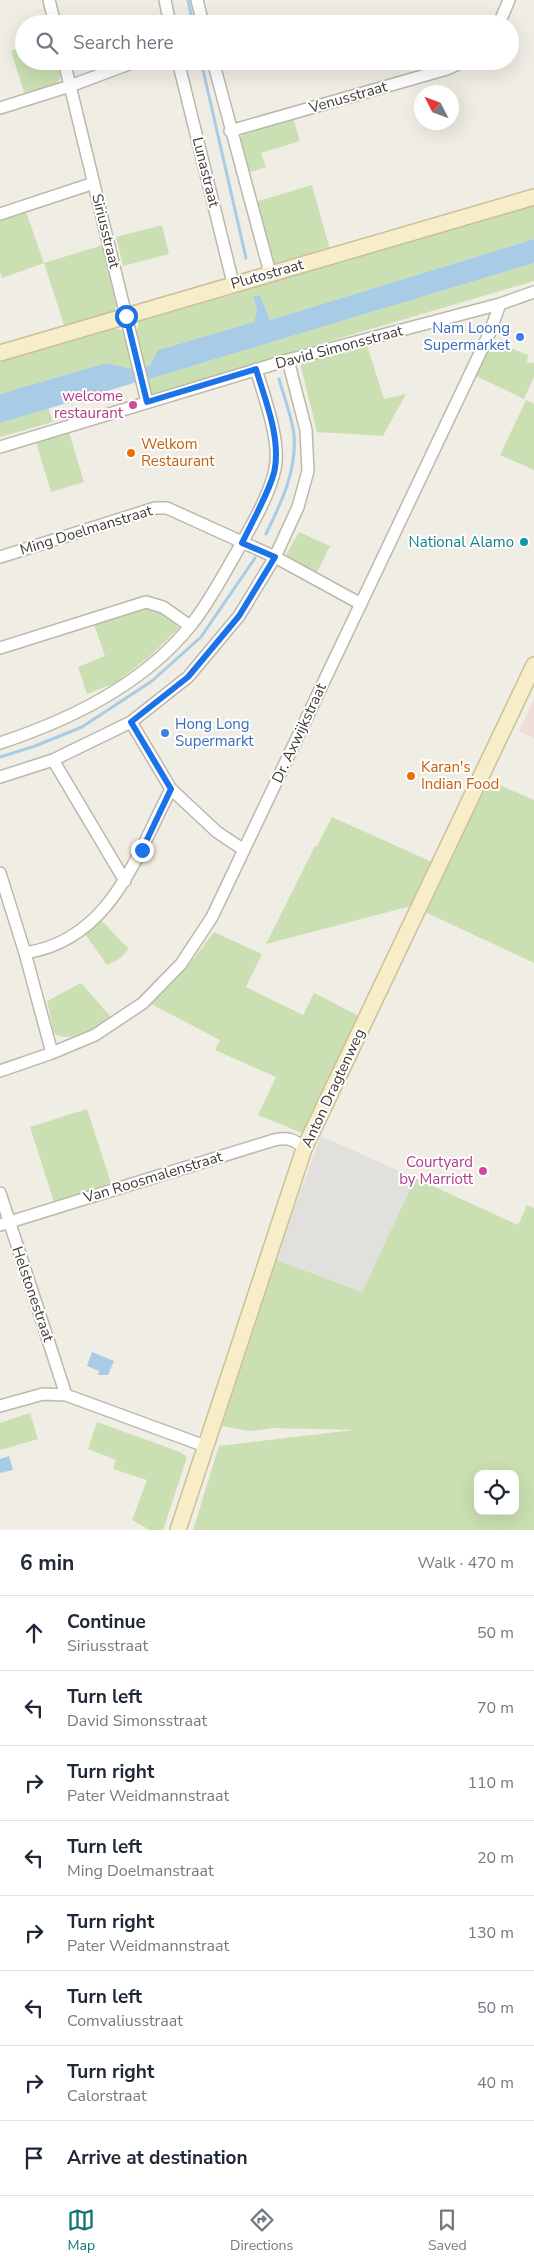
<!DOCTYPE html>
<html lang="en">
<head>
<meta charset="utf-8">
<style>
	:root { --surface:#fff; --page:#f2f2f3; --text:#1f2937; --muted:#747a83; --line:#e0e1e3; --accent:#0f766e }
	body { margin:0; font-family:"Nunito Sans",sans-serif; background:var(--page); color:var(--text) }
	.controls { position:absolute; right:15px; bottom:15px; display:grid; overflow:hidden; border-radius:10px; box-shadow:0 5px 20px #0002 }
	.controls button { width:45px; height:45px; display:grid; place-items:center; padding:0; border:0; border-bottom:1px solid var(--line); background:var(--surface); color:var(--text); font:25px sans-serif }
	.compass { position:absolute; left:414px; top:85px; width:45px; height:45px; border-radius:50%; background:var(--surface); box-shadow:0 5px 20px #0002; rotate:312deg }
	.stop { position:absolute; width:15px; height:15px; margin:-11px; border:4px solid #1a73e8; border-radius:50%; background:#fff }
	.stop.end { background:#1a73e8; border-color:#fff; box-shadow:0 1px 5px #0008 }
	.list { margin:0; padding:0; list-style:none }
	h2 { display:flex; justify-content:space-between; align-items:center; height:65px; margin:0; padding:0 20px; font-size:21px }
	h2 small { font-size:16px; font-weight:400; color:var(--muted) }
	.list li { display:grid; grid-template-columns:32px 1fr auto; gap:15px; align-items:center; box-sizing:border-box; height:75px; padding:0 20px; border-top:1px solid var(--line) }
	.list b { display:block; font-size:19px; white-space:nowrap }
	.list p { margin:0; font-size:16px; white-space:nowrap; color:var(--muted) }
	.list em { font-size:16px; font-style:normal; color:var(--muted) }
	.icon { flex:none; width:28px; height:28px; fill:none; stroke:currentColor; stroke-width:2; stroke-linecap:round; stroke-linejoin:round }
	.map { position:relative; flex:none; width:534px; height:1530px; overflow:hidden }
	.search { position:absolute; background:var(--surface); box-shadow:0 5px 20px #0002; left:15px; right:15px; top:15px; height:55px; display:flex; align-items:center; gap:12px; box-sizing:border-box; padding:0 18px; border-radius:28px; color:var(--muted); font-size:19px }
	.sheet { height:665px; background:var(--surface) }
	nav { display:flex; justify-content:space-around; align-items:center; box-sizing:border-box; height:70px; border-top:1px solid var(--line); background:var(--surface); font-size:14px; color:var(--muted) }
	nav a { display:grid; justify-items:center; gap:2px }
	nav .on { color:var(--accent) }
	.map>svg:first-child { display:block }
	.medical { fill:#f0ddda }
	.green { fill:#cae0b2; fill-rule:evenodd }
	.parking { fill:#e2e0dd }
	.water { fill:#a8cbe6 }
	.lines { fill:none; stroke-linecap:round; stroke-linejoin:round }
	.stream { stroke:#a8cbe6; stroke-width:3 }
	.street-casing { stroke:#bdb8ac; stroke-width:14 }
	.secondary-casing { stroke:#cbc09a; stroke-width:18 }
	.street { stroke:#fff; stroke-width:11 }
	.secondary { stroke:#f7edc8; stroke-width:15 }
	.route { stroke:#1a73e8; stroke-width:6 }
	.shop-dot { fill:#3f7fe0; stroke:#fff; stroke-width:2 }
	.hotel-dot { fill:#d1479c; stroke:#fff; stroke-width:2 }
	.food-dot { fill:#e8710a; stroke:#fff; stroke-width:2 }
	.culture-dot { fill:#0f9aa8; stroke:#fff; stroke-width:2 }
	.labels { text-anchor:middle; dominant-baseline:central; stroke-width:4; stroke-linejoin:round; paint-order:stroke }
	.street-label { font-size:15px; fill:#423d35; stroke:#fff }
	.shop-label { font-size:15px; fill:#366cbe; stroke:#fff; text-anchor:end }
	.hotel-label { font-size:15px; fill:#b23c85; stroke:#fff; text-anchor:end }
	.food-label { font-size:15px; fill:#c56008; stroke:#fff; text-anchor:start }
	.culture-label { font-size:15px; fill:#0d838f; stroke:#fff; text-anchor:end }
</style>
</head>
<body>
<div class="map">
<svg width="534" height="1530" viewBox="0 0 534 1530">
	<rect width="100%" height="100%" fill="#f0ede5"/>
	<path class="medical" d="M534 699V738L519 731Z"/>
	<path class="green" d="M24 47V61H61C66 89 45 88 25 95L11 51Z
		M293 118 300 141 261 153 266 167 247 173C243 159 235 145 244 132Z
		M312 185 330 250 273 266 255 202Z
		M534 203V239L270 320 260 295 253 298 257 310 254 322 158 350 150 365 144 368 137 332 139 319Z
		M26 212 44 263 103 245 118 300C117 322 81 324 65 328L44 263 2 278 0 272V220Z
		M162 225 169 254 123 266 116 237Z
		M534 263V281L151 394 146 380Z
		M114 326 125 333 134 369 106 363 0 394V358Z
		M493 341 528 355 527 362 534 363V377L524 399 476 376Z
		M366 342 384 399 406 394 383 436 317 432 300 363Z
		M526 400 534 404V470L500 455Z
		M48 408 53 422 0 437V423Z
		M69 432 84 482 51 492 36 442Z
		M299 532 330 546 317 572 287 557V553Z
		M145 605 162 610 179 628 149 657 115 683 87 694 78 667 105 656 93 622Z
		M488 780 534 800V963L425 912Z
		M332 817 432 862 411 906 266 944 315 846H317Z
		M99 918 129 949 119 959 107 965 83 931Z
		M214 932 262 954 246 987 303 1015 314 993 359 1016 307 1135 258 1115 276 1077 215 1050 220 1040 151 1004 185 970Z
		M81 983 111 1017C96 1027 70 1045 54 1033L47 1001Z
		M87 1109 111 1183 54 1202 30 1127Z
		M415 1178 518 1225 527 1205 534 1208V1530H193L219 1446 354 1430 274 1428 249 1431 222 1426 275 1259 362 1292ZM478 1474H515V1511H478Z
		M30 1413 38 1439 0 1450V1423Z
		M97 1422 180 1452 187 1457 163 1530H150L132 1520 147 1480 113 1469 116 1460 88 1449Z"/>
	<path class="parking" d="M321 1136 415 1178 362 1292 275 1259Z"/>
	<path class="water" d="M534 239V263L146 380 144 368 150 365 158 350 254 322 257 310 253 297 260 295 270 320Z
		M106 363 134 369 137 382 0 423V394Z
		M92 1352 114 1361 108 1375H98L99 1371 87 1366Z
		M9 1456 13 1470 0 1473V1459Z"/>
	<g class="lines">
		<path class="stream" d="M188 0 193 24
			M201 61 246 258
			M266 534C281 503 297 471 294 435 292 417 284 397 279 379
			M0 757 35 746 82 727 152 681 201 637 255 558"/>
		<defs>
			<path id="street" d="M49 0 55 24
				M165 0 170 24
				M197 0 203 24
				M499 24 509 0
				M64 61 147 402
				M178 61 233 283
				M213 61 270 273
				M0 108 70 86 137 61
				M230 131 447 69 464 61
				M0 214 94 183
				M0 447 288 360 500 304 534 292
				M0 557 155 508H167L275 557 361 604
				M0 648 146 602 163 607 190 626
				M131 722 171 789 217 832 244 850
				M0 743C70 720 144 684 191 625 208 604 221 579 235 555 248 532 270 495 275 469 281 441 264 397 256 369
				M53 760 125 881
				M0 777 53 760 131 722 188 677 239 616 275 557 298 507 308 471 306 430 288 360
				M0 873 25 953 52 1053
				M25 953C111 940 136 856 171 789
				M0 1071 52 1053 95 1035 143 1003 181 964 212 917 490 332 500 304
				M0 1193 66 1395
				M0 1225 274 1140C287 1137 295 1139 304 1149
				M0 1406 43 1394 66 1395 205 1446"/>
			<path id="secondary" d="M0 353 534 197
				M178 1530 304 1149 534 665"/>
		</defs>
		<use href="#street" class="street-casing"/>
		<use href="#secondary" class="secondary-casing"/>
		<use href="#street" class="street"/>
		<use href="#secondary" class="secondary"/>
	</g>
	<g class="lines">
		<path class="route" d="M126 316 147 402 256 369C265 400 280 435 275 468 272 487 251 524 242 543L275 557 239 616 188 677 131 722 171 789 142 850"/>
	</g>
	<g class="shop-dot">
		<circle cx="520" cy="337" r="5"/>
		<circle cx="165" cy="733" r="5"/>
	</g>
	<g class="hotel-dot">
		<circle cx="133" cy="405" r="5"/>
		<circle cx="483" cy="1171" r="5"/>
	</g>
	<g class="food-dot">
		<circle cx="131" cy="453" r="5"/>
		<circle cx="411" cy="776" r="5"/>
	</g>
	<circle class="culture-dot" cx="524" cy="542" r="5"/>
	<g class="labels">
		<g class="street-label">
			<text transform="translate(348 97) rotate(-16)">Venusstraat</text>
			<text transform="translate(206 172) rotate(76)">Lunastraat</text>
			<text transform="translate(106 231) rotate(76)">Siriusstraat</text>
			<text transform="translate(267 274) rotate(-16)">Plutostraat</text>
			<text transform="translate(339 347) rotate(-15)">David Simonsstraat</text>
			<text transform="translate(86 530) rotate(-17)">Ming Doelmanstraat</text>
			<text transform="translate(299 733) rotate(-65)">Dr. Axwijkstraat</text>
			<text transform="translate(333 1088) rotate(-65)">Anton Dragtenweg</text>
			<text transform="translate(153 1177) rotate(-17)">Van Roosmalenstraat</text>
			<text transform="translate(33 1294) rotate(71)">Helstonestraat</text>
		</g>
		<g class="shop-label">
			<text x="510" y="328">Nam Loong<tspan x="510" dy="17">Supermarket</tspan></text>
			<text x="175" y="724" text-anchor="start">Hong Long<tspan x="175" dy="17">Supermarkt</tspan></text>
		</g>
		<g class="hotel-label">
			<text x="123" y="396">welcome<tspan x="123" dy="17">restaurant</tspan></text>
			<text x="473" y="1162">Courtyard<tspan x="473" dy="17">by Marriott</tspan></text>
		</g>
		<g class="food-label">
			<text x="141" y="444">Welkom<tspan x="141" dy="17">Restaurant</tspan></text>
			<text x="421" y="767">Karan's<tspan x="421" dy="17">Indian Food</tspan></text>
		</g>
		<g class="culture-label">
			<text x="514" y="542">National Alamo</text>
		</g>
	</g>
</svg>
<div class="controls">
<button><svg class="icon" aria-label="locate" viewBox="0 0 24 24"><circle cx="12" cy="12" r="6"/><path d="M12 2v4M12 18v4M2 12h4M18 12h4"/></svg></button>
</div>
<svg class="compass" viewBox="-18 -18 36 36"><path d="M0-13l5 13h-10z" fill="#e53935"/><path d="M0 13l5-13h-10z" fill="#747a83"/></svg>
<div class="stop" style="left:126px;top:316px"></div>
<div class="stop end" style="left:142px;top:850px"></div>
<div class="search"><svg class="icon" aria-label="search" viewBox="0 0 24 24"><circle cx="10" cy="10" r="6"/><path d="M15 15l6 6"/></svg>Search here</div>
</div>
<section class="sheet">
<h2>6 min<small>Walk · 470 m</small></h2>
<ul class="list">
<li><svg class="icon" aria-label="ahead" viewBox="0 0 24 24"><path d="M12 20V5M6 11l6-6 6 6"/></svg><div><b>Continue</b><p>Siriusstraat</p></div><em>50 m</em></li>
<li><svg class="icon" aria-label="left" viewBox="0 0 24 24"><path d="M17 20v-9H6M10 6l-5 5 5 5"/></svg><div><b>Turn left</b><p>David Simonsstraat</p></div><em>70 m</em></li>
<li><svg class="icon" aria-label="right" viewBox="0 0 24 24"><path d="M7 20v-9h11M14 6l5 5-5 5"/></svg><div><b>Turn right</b><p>Pater Weidmannstraat</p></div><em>110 m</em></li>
<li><svg class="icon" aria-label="left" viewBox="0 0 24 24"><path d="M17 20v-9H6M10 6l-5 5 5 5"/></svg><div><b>Turn left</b><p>Ming Doelmanstraat</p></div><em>20 m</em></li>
<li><svg class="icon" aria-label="right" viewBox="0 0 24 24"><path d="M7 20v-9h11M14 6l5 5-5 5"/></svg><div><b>Turn right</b><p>Pater Weidmannstraat</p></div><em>130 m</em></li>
<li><svg class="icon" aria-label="left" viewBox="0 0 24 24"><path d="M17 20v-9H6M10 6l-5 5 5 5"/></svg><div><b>Turn left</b><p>Comvaliusstraat</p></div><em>50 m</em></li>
<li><svg class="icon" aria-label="right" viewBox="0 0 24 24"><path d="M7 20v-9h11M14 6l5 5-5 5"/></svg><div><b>Turn right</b><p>Calorstraat</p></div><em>40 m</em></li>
<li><svg class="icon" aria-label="arrive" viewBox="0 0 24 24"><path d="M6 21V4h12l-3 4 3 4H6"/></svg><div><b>Arrive at destination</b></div></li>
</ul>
</section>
<nav>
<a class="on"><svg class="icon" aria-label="map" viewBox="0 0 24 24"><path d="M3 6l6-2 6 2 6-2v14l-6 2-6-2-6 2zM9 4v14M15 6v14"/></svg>Map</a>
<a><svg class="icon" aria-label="directions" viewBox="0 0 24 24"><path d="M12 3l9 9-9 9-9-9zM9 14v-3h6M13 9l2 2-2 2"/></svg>Directions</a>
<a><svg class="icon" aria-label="saved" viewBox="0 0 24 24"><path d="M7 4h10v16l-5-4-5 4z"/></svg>Saved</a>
</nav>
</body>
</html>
